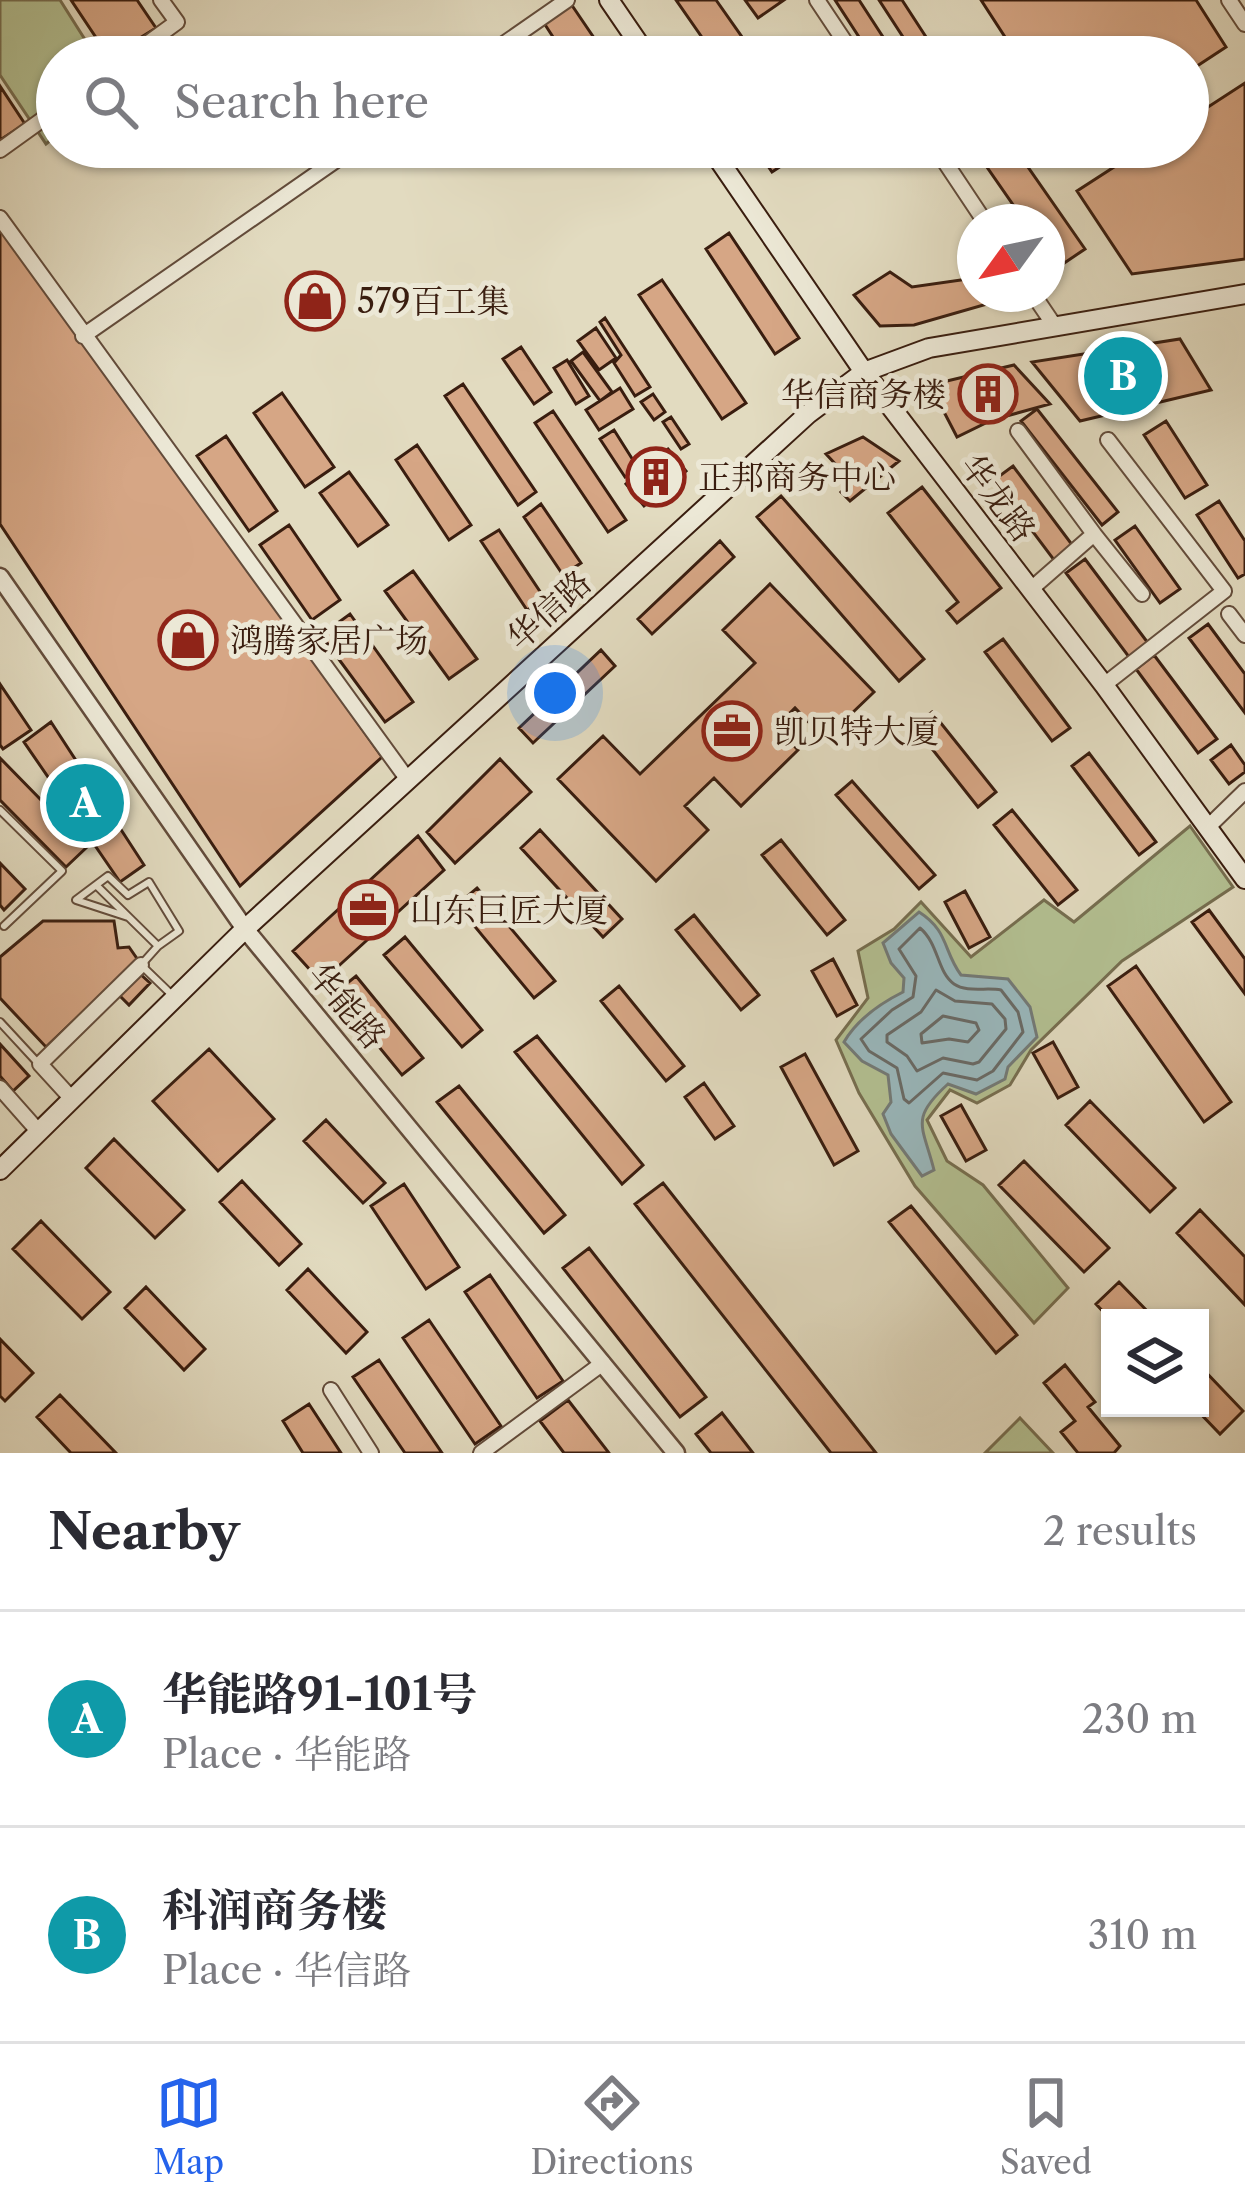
<!DOCTYPE html>
<html lang="en">
<head>
<meta charset="utf-8">
<style>
	:root { --surface:#fff; --page:#f7f7f7; --text:#2b2b33; --muted:#7c7c81; --line:#e1e1e2; --accent:#2563eb }
	body { margin:0; font-family:"Libre Caslon Text","Noto Serif SC",serif; background:var(--page); color:var(--text) }
	.controls { position:absolute; right:36px; bottom:36px; display:grid; overflow:hidden; border-radius:0px; box-shadow:0 3px 9px #0004 }
	.controls button { width:108px; height:108px; display:grid; place-items:center; padding:0; border:0; border-bottom:3px solid var(--line); background:var(--surface); color:var(--text); font:60px sans-serif }
	.compass { position:absolute; left:957px; top:204px; width:108px; height:108px; border-radius:50%; background:var(--surface); box-shadow:0 3px 9px #0004; rotate:237deg }
	.you { position:absolute; left:555px; top:693px; width:42px; height:42px; margin:-30px; border:9px solid #fff; border-radius:50%; background:#1a73e8; box-shadow:0 0 0 18px #1a73e833 }
	.badge { display:grid; place-items:center; width:78px; height:78px; border-radius:50%; background:var(--accent); color:#fff; font-size:39px; font-weight:700 }
	.pin { position:absolute; translate:-50% -50%; border:6px solid #fff; box-shadow:0 3px 12px #0006 }
	.list { margin:0; padding:0; list-style:none }
	h2 { display:flex; justify-content:space-between; align-items:center; height:156px; margin:0; padding:0 48px; font-size:51px }
	h2 small { font-size:39px; font-weight:400; color:var(--muted) }
	.list li { display:grid; grid-template-columns:78px 1fr auto; gap:36px; align-items:center; box-sizing:border-box; height:216px; padding:0 48px; border-top:3px solid var(--line) }
	.list b { display:block; font-size:45px; white-space:nowrap }
	.list p { margin:0; font-size:39px; white-space:nowrap; color:var(--muted) }
	.list em { font-size:39px; font-style:normal; color:var(--muted) }
	.icon { flex:none; width:66px; height:66px; fill:none; stroke:currentColor; stroke-width:2; stroke-linecap:round; stroke-linejoin:round }
	.map { position:relative; flex:none; width:1245px; height:1453px; overflow:hidden }
	.search { position:absolute; background:var(--surface); box-shadow:0 3px 9px #0004; left:36px; right:36px; top:36px; height:132px; display:flex; align-items:center; gap:30px; box-sizing:border-box; padding:0 42px; border-radius:66px; color:var(--muted); font-size:45px }
	.sheet { height:588px; background:var(--surface) }
	nav { display:flex; justify-content:space-around; align-items:center; box-sizing:border-box; height:168px; border-top:3px solid var(--line); background:var(--surface); font-size:33px; color:var(--muted) }
	nav a { display:grid; justify-items:center; gap:6px }
	nav .on { color:var(--accent) }
	.map>svg:first-child { display:block }
	.green { fill:#b3c092; stroke:#766e50; stroke-width:3 }
	.water { fill:#99b8bd; stroke:#737a77; stroke-width:3 }
	.lines { fill:none; stroke-linecap:round; stroke-linejoin:round }
	.shore { stroke:#696a66; stroke-width:3 }
	.building { fill:#d6a685; stroke:#391d0f; stroke-width:3 }
	.service-casing { stroke:#634c3b; stroke-width:10 }
	.minor-casing { stroke:#634c3b; stroke-width:18 }
	.tertiary-casing { stroke:#634c3b; stroke-width:21 }
	.secondary-casing { stroke:#391d0f; stroke-width:22 }
	.service { stroke:#ece8d6; stroke-width:6 }
	.minor { stroke:#ece8d6; stroke-width:14 }
	.tertiary { stroke:#ece8d6; stroke-width:16 }
	.secondary { stroke:#ece8d6; stroke-width:18 }
	.labels { text-anchor:middle; dominant-baseline:central; stroke-width:10; stroke-linejoin:round; paint-order:stroke }
	.poi-label { font-size:33px; fill:#391d0f; stroke:#ece8d6; text-anchor:start }
	.street-label { font-size:33px; fill:#391d0f; stroke:#ece8d6 }
</style>
</head>
<body>
<div class="map">
<svg width="1245" height="1453" viewBox="0 0 1245 1453">
	<rect width="100%" height="100%" fill="#e2dbc0"/>
	<filter id="stains"><feTurbulence type="fractalNoise" baseFrequency=".00167" numOctaves="4"/><feColorMatrix values="0 0 0 0 .2 0 0 0 0 .09 0 0 0 0 .02 0 0 0 .5 -.17"/></filter>
	<radialGradient id="worn" r=".72"><stop offset=".6" stop-color="#630" stop-opacity="0"/><stop offset="1" stop-color="#630" stop-opacity=".3"/></radialGradient>
	<path class="green" d="M0 0H60L96 57H57V135L46 144 0 75Z
		M1190 826 1233 887 1122 961 1031 1050 1010 1085 977 1103 950 1090 927 1120 947 1161 983 1185 1068 1288 1034 1323 915 1186 859 1093 836 1040 868 998 858 951 894 929 921 902 971 957 1044 900 1074 922Z
		M1020 1418 1053 1453H985Z"/>
	<path class="water" d="M919 912C949 931 943 951 961 975L1008 979 1030 1007 1037 1037 1008 1067 1005 1079 976 1094 948 1084C909 1119 923 1126 934 1170L922 1176 891 1134 883 1114 891 1102 888 1075 862 1061 844 1042C858 1018 881 1003 903 992L904 978 891 963 883 943Z"/>
	<g class="lines">
		<path class="shore" d="M920 928C939 944 937 972 954 984 967 993 987 987 1001 990L1018 1012 1023 1032 993 1071 977 1080 943 1073 909 1103 904 1099 897 1068 869 1051 861 1039 892 1010 913 997 916 976 899 949Z
			M936 990 955 1001 992 1004 1005 1019 1006 1029 979 1062 973 1064 943 1058 917 1071 907 1056 887 1042V1035L921 1012Z
			M943 1016 976 1023 979 1030 968 1042 949 1039 922 1043 921 1034Z"/>
	</g>
	<path class="building" d="M71 0H137L156 28 109 57Z
		M676 0H716L742 37 715 56Z
		M745 0H784L758 18Z
		M835 0H859L896 57H872Z
		M879 0H902L939 57H916Z
		M981 0H1196L1226 47 1188 72V57H1018Z
		M569 1 607 57H566L542 20Z
		M1245 83V259L1132 274 1077 191 1145 147H1188V120Z
		M0 86 25 124 0 140Z
		M755 147H793L798 155 772 172Z
		M973 147H1014L1085 249 1057 268 1047 254V222H1025Z
		M3 224 382 757 240 886 0 524V227Z
		M729 233 799 338 775 354 706 249Z
		M890 272 912 287 975 278V294H999L1001 300 914 325 880 326 854 295Z
		M662 280 746 403 722 419 639 295Z
		M605 318 650 387 635 396 614 363 621 355 600 322Z
		M596 328 616 358 599 370 578 341Z
		M1180 339 1211 390 1080 421 1032 362Z
		M521 347 551 392 534 404 503 359Z
		M583 352 612 392 600 401 571 361Z
		M567 360 589 396 576 404 554 368Z
		M1014 365 1050 404 992 420 957 437 930 385Z
		M463 384 536 492 518 505 445 396Z
		M620 388 633 409 599 430 586 410Z
		M282 393 334 467 305 487 254 413Z
		M653 394 665 412 654 420 641 402Z
		M1037 409 1118 512 1102 525 1021 421Z
		M553 411 626 520 608 532 535 423Z
		M671 417 689 444 681 449 663 422Z
		M1166 421 1207 485 1185 498 1144 435Z
		M614 430 638 468 625 477 600 439Z
		M226 436 277 511 249 531 197 456Z
		M863 437 899 461 850 501 841 492 852 482 826 454Z
		M417 445 471 525 449 540 396 460Z
		M668 449 686 471 644 506 626 484Z
		M1013 466 1076 550 1057 564 994 480Z
		M349 472 388 525 358 546 320 493Z
		M922 487 1001 588 957 623 947 611 958 602 888 513Z
		M781 496 924 659 899 681 757 517Z
		M1219 501 1245 541V574L1238 578 1197 515Z
		M541 504 581 563 563 575 524 517Z
		M289 525 340 600 312 620 260 545Z
		M1135 526 1180 589 1160 603 1115 540Z
		M499 530 545 599 527 610 481 541Z
		M720 541 734 557 652 634 638 619Z
		M1085 559 1148 643 1129 657 1066 573Z
		M413 571 477 659 449 679 385 591Z
		M770 584 874 692 825 739 795 708 776 727 798 750 741 806 714 778 685 806 708 830 656 881 558 779 603 736 640 774 755 663 723 630Z
		M350 614 413 702 385 722 321 635Z
		M1208 624 1245 674V713L1189 638Z
		M1003 639 1070 728 1052 741 985 652Z
		M601 650 615 666 533 743 519 728Z
		M1154 655 1217 739 1198 753 1136 669Z
		M0 684 31 730 3 749 0 745Z
		M932 712 996 792 978 807 914 726Z
		M51 722 144 865 120 882 24 742Z
		M1231 745 1245 765V772L1229 784 1211 760Z
		M1089 753 1156 842 1139 855 1072 766Z
		M0 758 87 847 66 867 0 800Z
		M500 759 531 792 455 863 427 832Z
		M852 781 935 875 919 889 836 795Z
		M1012 810 1077 890 1058 905 994 825Z
		M540 830 622 919 603 937 521 848Z
		M418 836 444 870 321 982 293 951Z
		M781 840 845 920 827 935 762 855Z
		M0 863 25 889 4 910 0 905Z
		M477 888 555 981 534 998 457 905Z
		M965 891 990 937 969 948 945 902Z
		M1209 910 1245 959V994L1192 922Z
		M694 915 759 995 741 1010 676 930Z
		M43 921H114L118 948 129 947 138 960 46 1047 0 998V957Z
		M405 937 482 1030 462 1047 384 955Z
		M833 959 857 1005 837 1016 812 971Z
		M1136 966 1231 1102 1204 1122 1108 986Z
		M139 973 150 983 129 1005 118 994Z
		M356 976 423 1058 402 1075 335 993Z
		M619 986 684 1066 666 1081 601 1001Z
		M537 1036 643 1165 622 1184 515 1052Z
		M1053 1042 1078 1087 1058 1098 1033 1053Z
		M0 1044 29 1076 13 1091 0 1076Z
		M209 1049 274 1119 218 1171 153 1101Z
		M805 1054 858 1151 834 1165 781 1067Z
		M704 1083 734 1126 715 1139 685 1097Z
		M459 1086 565 1215 544 1233 437 1102Z
		M1090 1101 1175 1188 1150 1212 1066 1125Z
		M961 1105 986 1150 966 1161 941 1116Z
		M326 1120 385 1183 363 1203 304 1141Z
		M114 1139 184 1210 155 1238 86 1168Z
		M1024 1161 1109 1248 1084 1272 999 1185Z
		M242 1181 301 1244 279 1265 220 1202Z
		M663 1183 876 1453H831L635 1204Z
		M404 1184 459 1267 426 1289 371 1206Z
		M911 1206 1017 1335 996 1353 889 1222Z
		M1200 1210 1245 1257V1305L1177 1233Z
		M41 1221 110 1292 82 1319 13 1249Z
		M589 1248 706 1397 680 1417 563 1268Z
		M308 1269 367 1332 346 1353 287 1290Z
		M490 1275 563 1381 537 1398 465 1292Z
		M1119 1282 1154 1318 1110 1319 1096 1304Z
		M146 1287 205 1349 184 1370 125 1308Z
		M429 1320 501 1426 475 1444 403 1338Z
		M0 1339 33 1373 5 1401 0 1396Z
		M379 1360 442 1453H405L353 1377Z
		M1065 1365 1095 1402 1088 1407 1120 1446 1114 1453H1078L1061 1432 1075 1421 1044 1383Z
		M1200 1366 1243 1411 1220 1434 1195 1408H1200Z
		M60 1395 116 1453H71L37 1417Z
		M568 1400 609 1453H564L540 1421Z
		M309 1404 341 1453H303L283 1421Z
		M722 1413 753 1453H711L696 1434Z"/>
	<g class="lines">
		<defs>
			<path id="service" d="M0 810 62 871 4 926
				M96 885 108 876 128 895 149 882 179 931 158 946
				M128 917 76 900 96 885 158 946 141 965 172 995
				M0 1022 37 1062"/>
			<path id="minor" d="M817 0 855 57
				M1229 0 1245 24
				M129 57 177 22 161 0
				M485 57 567 0
				M935 147 985 222
				M0 150 57 109
				M0 218 408 780
				M1033 294 1056 328
				M83 336 355 147
				M1018 431 1094 534 1030 590
				M1094 534 1142 594
				M1229 614 1245 635
				M1104 685 1224 591 1108 440
				M1207 828 1245 791
				M0 1088 39 1132
				M72 1099 40 1064 141 965
				M331 1390 371 1453
				M481 1453 603 1363"/>
			<path id="tertiary" d="M0 577 245 929 676 1453"/>
			<path id="secondary" d="M609 0 648 57
				M710 147 864 372 1104 685 1245 879
				M0 1170 245 929 808 414 864 372 929 348 1245 294"/>
		</defs>
		<use href="#service" class="service-casing"/>
		<use href="#minor" class="minor-casing"/>
		<use href="#tertiary" class="tertiary-casing"/>
		<use href="#secondary" class="secondary-casing"/>
		<use href="#service" class="service"/>
		<use href="#minor" class="minor"/>
		<use href="#tertiary" class="tertiary"/>
		<use href="#secondary" class="secondary"/>
	</g>
	<defs>
		<symbol id="shop-ring" viewBox="-11 -11 22 22"><circle r="9.5" fill="#ece8d6" stroke="#8f2418" stroke-width="1.5"/><path d="M-5-2.5h2.3a2.7 3.5 0 0 1 5.4 0H5L5.5 6h-11ZM-1.5-2.5h3a1.5 2.3 0 0 0-3 0Z" fill="#8f2418"/></symbol>
		<symbol id="building-ring" viewBox="-11 -11 22 22"><circle r="9.5" fill="#ece8d6" stroke="#8f2418" stroke-width="1.5"/><path d="M-4-6H4V6H1V3H-1V6H-4ZM-2.5-4.3h1.7v1.8h-1.7ZM.8-4.3h1.7v1.8H.8ZM-2.5-1h1.7V.8h-1.7ZM.8-1h1.7V.8H.8Z" fill="#8f2418"/></symbol>
		<symbol id="office-ring" viewBox="-11 -11 22 22"><circle r="9.5" fill="#ece8d6" stroke="#8f2418" stroke-width="1.5"/><path d="M-6-3h4V-5.5h4V-3h4V5H-6ZM-1-4.5V-3h2v-1.5ZM-6 0V1H6V0Z" fill="#8f2418"/></symbol>
	</defs>
	<g fill-rule="evenodd">
		<use href="#shop-ring" x="282" y="268" width="66" height="66"/>
		<use href="#building-ring" x="955" y="361" width="66" height="66"/>
		<use href="#building-ring" x="623" y="444" width="66" height="66"/>
		<use href="#shop-ring" x="155" y="607" width="66" height="66"/>
		<use href="#office-ring" x="699" y="698" width="66" height="66"/>
		<use href="#office-ring" x="335" y="877" width="66" height="66"/>
	</g>
	<g class="labels">
		<g class="poi-label">
			<text x="357" y="301">579百工集</text>
			<text x="946" y="394" text-anchor="end">华信商务楼</text>
			<text x="698" y="477">正邦商务中心</text>
			<text x="230" y="640">鸿腾家居广场</text>
			<text x="774" y="731">凯贝特大厦</text>
			<text x="410" y="910">山东巨匠大厦</text>
		</g>
		<g class="street-label">
			<text transform="translate(998 498) rotate(53)">华龙路</text>
			<text transform="translate(549 610) rotate(-42)">华信路</text>
			<text transform="translate(347 1006) rotate(50)">华能路</text>
		</g>
	</g>
	<rect width="100%" height="100%" filter="url(#stains)"/>
	<rect width="100%" height="100%" fill="url(#worn)"/>
</svg>
<div class="controls">
<button><svg class="icon" aria-label="layers" viewBox="0 0 24 24"><path d="M12 4l9 5-9 5-9-5zM3 14l9 5 9-5"/></svg></button>
</div>
<svg class="compass" viewBox="-18 -18 36 36"><path d="M0-13l5 13h-10z" fill="#e53935"/><path d="M0 13l5-13h-10z" fill="#7c7c81"/></svg>
<div class="you"></div>
<div class="pin badge" style="left:85px;top:803px;background:#0f9aa8">A</div>
<div class="pin badge" style="left:1123px;top:376px;background:#0f9aa8">B</div>
<div class="search"><svg class="icon" aria-label="search" viewBox="0 0 24 24"><circle cx="10" cy="10" r="6"/><path d="M15 15l6 6"/></svg>Search here</div>
</div>
<section class="sheet">
<h2>Nearby<small>2 results</small></h2>
<ul class="list">
<li><span class="badge" style="background:#0f9aa8">A</span><div><b>华能路91-101号</b><p>Place · 华能路</p></div><em>230 m</em></li>
<li><span class="badge" style="background:#0f9aa8">B</span><div><b>科润商务楼</b><p>Place · 华信路</p></div><em>310 m</em></li>
</ul>
</section>
<nav>
<a class="on"><svg class="icon" aria-label="map" viewBox="0 0 24 24"><path d="M3 6l6-2 6 2 6-2v14l-6 2-6-2-6 2zM9 4v14M15 6v14"/></svg>Map</a>
<a><svg class="icon" aria-label="directions" viewBox="0 0 24 24"><path d="M12 3l9 9-9 9-9-9zM9 14v-3h6M13 9l2 2-2 2"/></svg>Directions</a>
<a><svg class="icon" aria-label="saved" viewBox="0 0 24 24"><path d="M7 4h10v16l-5-4-5 4z"/></svg>Saved</a>
</nav>
</body>
</html>
